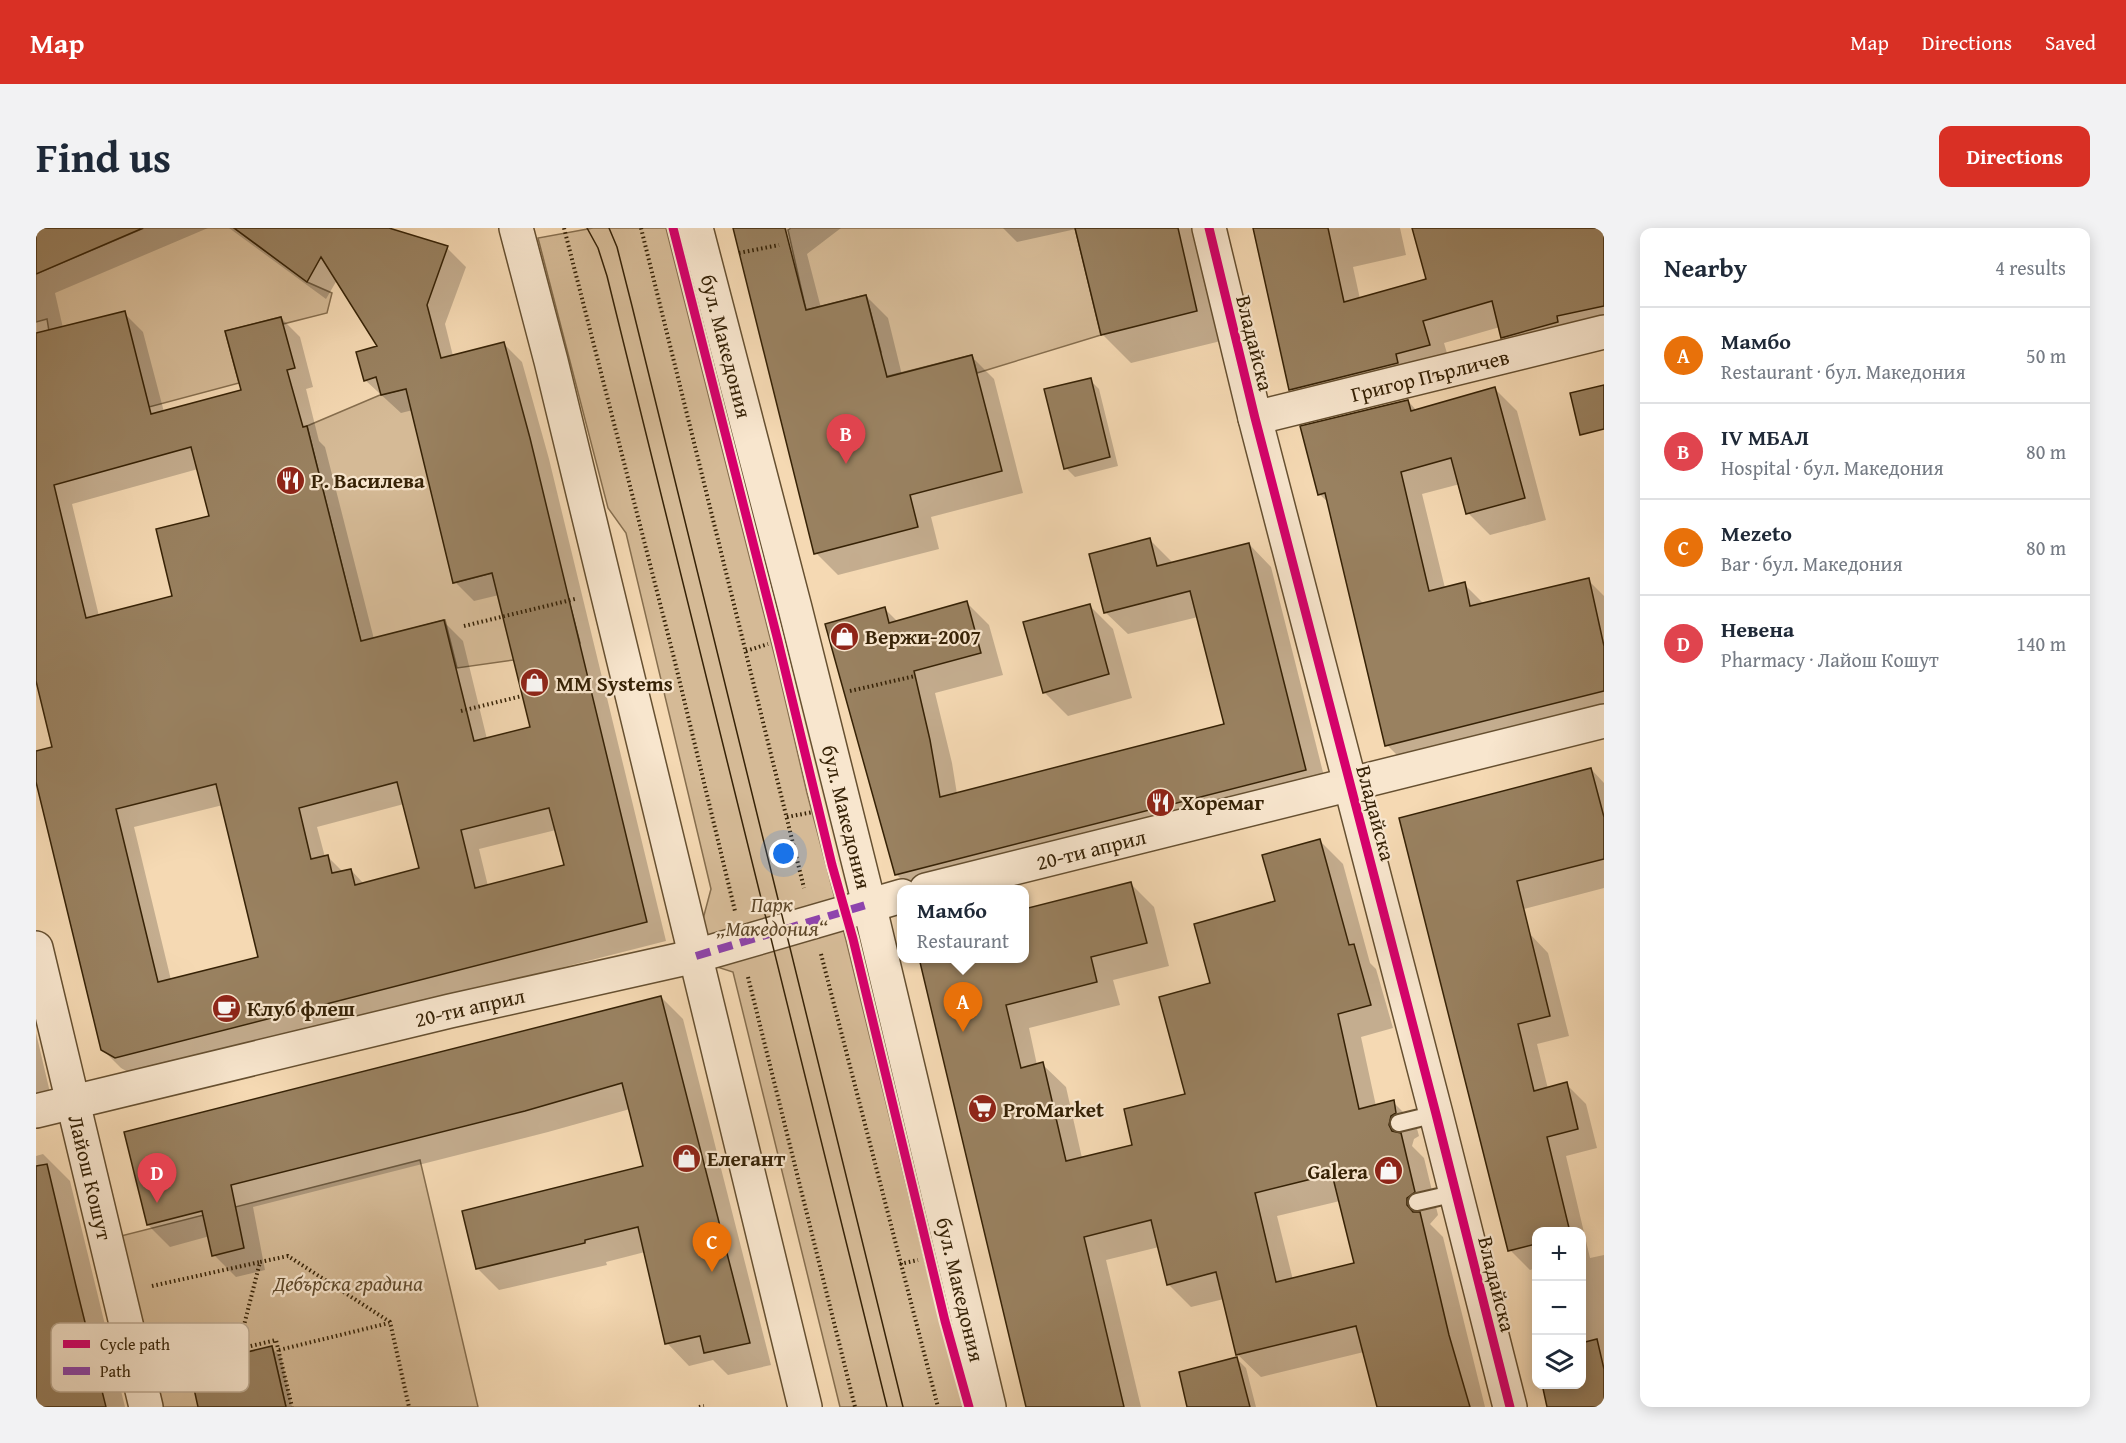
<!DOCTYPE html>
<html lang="en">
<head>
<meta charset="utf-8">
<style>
	:root { --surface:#fff; --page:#f2f2f3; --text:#1f2937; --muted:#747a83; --line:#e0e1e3; --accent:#d93025 }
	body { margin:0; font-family:"Gentium Book Plus",serif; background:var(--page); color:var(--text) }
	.controls { position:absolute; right:18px; bottom:18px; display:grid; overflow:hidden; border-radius:12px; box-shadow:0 3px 15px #0003 }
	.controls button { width:54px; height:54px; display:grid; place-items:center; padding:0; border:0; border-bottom:2px solid var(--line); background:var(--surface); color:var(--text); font:30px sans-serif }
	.you { position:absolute; left:748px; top:626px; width:21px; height:21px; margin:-15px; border:4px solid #fff; border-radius:50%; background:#1a73e8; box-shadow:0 0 0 9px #1a73e833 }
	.badge { display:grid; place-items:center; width:39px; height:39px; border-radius:50%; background:var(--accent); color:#fff; font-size:20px; font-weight:700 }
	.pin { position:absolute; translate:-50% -50px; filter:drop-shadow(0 2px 3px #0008) }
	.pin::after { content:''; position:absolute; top:32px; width:21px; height:18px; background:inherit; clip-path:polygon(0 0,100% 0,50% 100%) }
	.popup { position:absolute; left:861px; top:657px; width:132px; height:78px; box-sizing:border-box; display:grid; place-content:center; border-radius:12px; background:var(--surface); filter:drop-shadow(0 2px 4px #0005); font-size:20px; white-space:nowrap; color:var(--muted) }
	.popup b { font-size:22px; color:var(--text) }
	.popup::after { content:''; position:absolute; left:50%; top:100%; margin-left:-12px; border:12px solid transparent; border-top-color:var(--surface) }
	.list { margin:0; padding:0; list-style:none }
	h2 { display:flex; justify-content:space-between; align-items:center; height:78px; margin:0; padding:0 24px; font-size:26px }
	h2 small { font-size:20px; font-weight:400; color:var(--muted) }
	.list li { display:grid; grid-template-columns:39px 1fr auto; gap:18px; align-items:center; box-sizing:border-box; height:96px; padding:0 24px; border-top:2px solid var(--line) }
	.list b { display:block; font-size:22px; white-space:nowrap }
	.list p { margin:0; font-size:20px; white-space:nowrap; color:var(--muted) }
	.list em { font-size:20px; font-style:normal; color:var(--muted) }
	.icon { flex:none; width:33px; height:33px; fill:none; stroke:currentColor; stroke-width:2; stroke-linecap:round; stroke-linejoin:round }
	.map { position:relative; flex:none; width:1568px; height:1179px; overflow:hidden; border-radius:12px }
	header { display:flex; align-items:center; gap:36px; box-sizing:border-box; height:84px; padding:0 30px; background:var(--accent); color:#fff }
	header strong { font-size:28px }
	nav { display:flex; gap:33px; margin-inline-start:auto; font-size:21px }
	.intro { display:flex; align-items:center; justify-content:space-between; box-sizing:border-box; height:144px; padding:0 36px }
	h1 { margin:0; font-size:42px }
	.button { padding:15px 27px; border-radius:12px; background:var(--accent); color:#fff; font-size:21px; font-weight:700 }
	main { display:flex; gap:36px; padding:0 36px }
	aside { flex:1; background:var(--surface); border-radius:12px; box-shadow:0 3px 15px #0003 }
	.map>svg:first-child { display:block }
	.green { fill:#d5ba96; stroke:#866e4e; stroke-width:1.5 }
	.shadow { fill:#0003; fill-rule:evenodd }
	.building { fill:#998160; stroke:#362206; stroke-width:1.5; fill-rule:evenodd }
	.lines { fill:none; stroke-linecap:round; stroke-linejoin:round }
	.lane-casing { stroke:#665031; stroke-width:20 }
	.street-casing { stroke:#665031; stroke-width:36 }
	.path { stroke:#362206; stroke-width:4; stroke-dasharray:1.5 3; stroke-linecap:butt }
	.lane { stroke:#f8e6ce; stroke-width:16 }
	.street { stroke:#f8e6ce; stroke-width:33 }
	.tram { stroke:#362206; stroke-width:1.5 }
	.quiet { stroke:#8e44ad; stroke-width:8; stroke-dasharray:15 8; stroke-linecap:butt }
	.cycleway-casing { stroke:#f8e6ce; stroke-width:13 }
	.cycleway { stroke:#d6006c; stroke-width:9 }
	.labels { text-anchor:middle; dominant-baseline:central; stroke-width:4.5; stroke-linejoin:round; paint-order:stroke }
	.street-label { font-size:21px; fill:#362206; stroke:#f8e6ce }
	.poi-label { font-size:21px; font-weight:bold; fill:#362206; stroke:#f8e6ce; text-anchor:start }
	.park-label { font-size:21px; font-style:italic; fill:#5e482a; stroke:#f8e6ce }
	.key { fill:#f8e6ce; stroke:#beab92; stroke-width:1.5 }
	.key-label { font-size:16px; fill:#362206 }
</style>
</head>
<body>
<header>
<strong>Map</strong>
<nav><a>Map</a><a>Directions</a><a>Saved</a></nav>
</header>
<div class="intro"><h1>Find us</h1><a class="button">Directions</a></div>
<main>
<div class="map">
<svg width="1568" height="1179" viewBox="0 0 1568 1179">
	<rect width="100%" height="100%" fill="#f5d9b3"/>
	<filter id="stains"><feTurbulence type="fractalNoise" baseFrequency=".00333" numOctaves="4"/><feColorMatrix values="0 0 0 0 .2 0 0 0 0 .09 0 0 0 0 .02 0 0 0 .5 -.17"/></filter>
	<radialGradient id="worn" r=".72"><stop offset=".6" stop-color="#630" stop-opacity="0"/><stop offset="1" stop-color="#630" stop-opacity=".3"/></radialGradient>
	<path class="green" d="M108 0H198L271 54 296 65 291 85 247 96 245 89 189 103 203 155 113 179 13 103 11 91 0 94V46Z
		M557 0H630L742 441 771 565 810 712 891 1041 928 1179H804L697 744 678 738 667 691 675 661 590 305 572 280 502 10Z
		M755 0H1039L1065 107 941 145 936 127 837 152 812 132 845 124 830 67 770 82 752 2Z
		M393 155 417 355 456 345 531 365 544 415 477 432 421 440 409 392 325 414 271 198 344 167Z
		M384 932 442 1179H250L236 1118 162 1179H117L77 1010Z"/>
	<path class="shadow" d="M0 0H172L19 65 27 100 88 85 107 104 128 184 206 163 245 90 264 109 277 159 270 161 283 213 289 219 338 411 408 394 427 413 451 511 495 500 463 367 438 373 419 354 377 182 365 185 329 152 344 119 301 52 290 71 193 0H349L411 20 430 39 409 96 417 128 467 115 486 134 513 231 630 713 99 848 85 840 66 821 0 547V524L17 520 0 446ZM162 241 175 289 138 369 63 388 36 276ZM368 576 385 641 328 656 315 642 307 644 291 628 289 629 281 599ZM187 577 224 730 135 752 98 599ZM520 602 530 638 452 658 443 621Z
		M698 0H805L771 26 785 80 830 68 852 90 866 147 936 129 958 151 987 265 895 289 903 321 802 347 780 325Z
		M967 0H1162L1189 112 1095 135 1066 106 1040 1 981 14Z
		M1219 0H1364L1370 27 1317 39 1324 71 1392 52 1377 0H1568V104L1489 131 1467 109 1464 99 1408 115 1415 139 1277 183 1255 161Z
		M1054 152 1063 161 1082 238 1039 249 1030 240Z
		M1459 161 1481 183 1510 292 1454 307 1432 285 1424 256 1386 266 1409 360 1428 356 1449 377 1552 352 1568 368V490L1373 539 1351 517 1293 275 1283 266 1372 173 1381 183Z
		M1114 312 1136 334 1213 316 1235 339 1292 564 876 662 860 646 849 381 862 394 931 375 953 397 967 447 899 465 916 535 921 566 1190 497 1162 389 1092 406 1069 384Z
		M1054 378 1077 401 1096 470 1032 488 1008 464Z
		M1555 541 1568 555V660L1411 701Z
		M1284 613 1307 636 1334 735 1340 741 1357 800 1325 809 1340 878 1357 874 1380 897 1383 908 1378 911 1376 918 1388 930 1402 987 1394 996 1407 1009 1449 1179H1342L1328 1124 1225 1149 1201 1126 1188 1071 1155 1079 1132 1056 1123 1019 1070 1032 1105 1179H992L885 730H988L1095 656 1118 679 1133 738 1077 752 1084 777 993 800 1001 837 1006 836 1030 859 1046 930 1098 918 1151 867 1176 756 1241 674ZM1304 973 1320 1036 1257 1052 1241 988Z
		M1493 705 1512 725 1533 808 1501 816 1512 861 1530 856 1550 876 1561 920 1530 928 1554 1030 1568 1027V1179H1513L1546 1156V1004H1500V1040L1494 1042 1474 1022 1400 728Z
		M625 769 647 791 735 1137 692 1147 677 1132 653 1138 631 1115 609 1024 570 1034 571 1037 463 1062 441 1040 609 939 594 881 512 904 217 979 229 1042 200 1049 178 1027 174 1008 134 1019 112 997 89 905Z
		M0 805 16 873 0 877Z
		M7 926 34 953 89 1179H0V928Z
		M236 1120 245 1129 256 1179H164Z
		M1201 1131 1210 1140 1220 1179H1153Z"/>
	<path class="building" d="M0 0H107L0 46Z
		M198 0H353L412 18 391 77 405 130 468 114 494 210 611 694 79 830 65 822 0 554V523L16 519 0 453V105L89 83 115 186 205 162 189 103 245 89 259 140 251 142 267 199 271 198 325 413 408 392 438 513 494 499 456 345 417 355 370 161 345 167 340 149 328 153 320 124 341 118 285 29 271 54ZM155 219 173 288 120 301 136 368 50 390 18 257ZM361 554 383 640 319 657 315 641 296 645 292 627 275 631 263 580ZM180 556 222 729 122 754 80 581ZM513 580 528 637 439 660 425 602Z
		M697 0H749L770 82 830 67 851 149 936 127 966 243 874 267 882 299 778 326Z
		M1039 0H1142L1161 83 1065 107Z
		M1217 0H1292L1308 74 1390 51 1376 0H1568V78L1521 88 1522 94 1465 110 1456 73 1387 93 1394 117 1360 126 1362 135 1253 162Z
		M1055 150 1074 229 1028 241 1008 161Z
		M1568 157V201L1544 207 1534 165Z
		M1459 159 1489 270 1430 286 1415 230 1365 244 1393 363 1429 354 1434 378 1553 350 1568 418V463L1349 518 1289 265 1282 267 1264 198 1372 172 1375 183Z
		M1114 310 1121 338 1213 315 1270 542 859 647 789 396 849 379 853 395 931 373 945 425 878 443 894 512 904 569 1188 496 1154 363 1068 385 1053 326Z
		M1054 376 1073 446 1007 465 987 394Z
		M1555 540 1568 589V631L1481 653 1514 788 1482 796 1498 863 1531 854 1542 901 1511 909 1534 1004H1500V1016L1472 1023 1363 590Z
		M1284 611 1313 717 1318 716 1335 777 1302 786 1323 881 1358 872 1360 885 1355 888 1353 897 1356 903 1365 905 1379 964 1371 970V977L1377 984H1384L1413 1107 1434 1179H1341L1320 1098 1200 1127 1180 1044 1131 1057 1115 992 1048 1009 1088 1179H990L883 730H988V681L1095 654 1111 715 1055 729 1061 754 970 777 985 840 1007 834 1030 933 1096 917 1088 881 1149 866 1123 769 1174 755 1158 696 1239 673 1226 627ZM1296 946 1318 1035 1240 1054 1219 965Z
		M625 768 714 1115 668 1125 664 1108 629 1116 602 999 549 1012V1015L440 1041 426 983 607 938 586 855 489 883 195 957 208 1020 176 1028 166 983 111 997 88 904Z
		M11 936 40 1058 70 1179H0V938Z
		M1561 1111 1568 1141V1179H1511L1506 1156H1545V1115Z
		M236 1118 250 1179H162L153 1138Z
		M1201 1129 1214 1179H1151L1143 1144Z"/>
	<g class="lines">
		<defs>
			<path id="lane" d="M1363 895 1400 886
				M1381 974 1420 965"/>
			<g id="street">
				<path d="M480 0 515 133 769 1179"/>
				<path id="s1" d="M660 0 759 380 833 676 953 1179"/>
				<path d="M1173 0 1219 190 1400 886 1474 1179"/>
				<path id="s2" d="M1219 190 1568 104"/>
				<path id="s3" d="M890 662 1568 493"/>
				<path id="s4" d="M0 720 110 1179"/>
				<path id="s5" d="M0 883 414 783 660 728 866 668"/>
			</g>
		</defs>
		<use href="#lane" class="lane-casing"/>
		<use href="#street" class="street-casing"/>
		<path class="path" d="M528 0 638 430 699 683
			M605 0 768 660
			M703 25 743 17
			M428 398 539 371
			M710 423 732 416
			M814 463 879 448
			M425 483 486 468
			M751 589 777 584
			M785 726 902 1179
			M712 749 819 1179
			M864 1036 882 1032
			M116 1058 224 1034
			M202 1121 224 1034 252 1028 354 1094 373 1179
			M243 1122 353 1095
			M136 1137 240 1112 256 1179
			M663 1179 668 1178"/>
		<use href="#lane" class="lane"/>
		<use href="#street" class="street"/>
		<path class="tram" d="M551 0 562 20 571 48 851 1179
			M573 0 581 19 596 78 867 1179"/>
		<path class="quiet" d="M660 728 833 676"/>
		<defs>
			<path id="cycleway" d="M637 0 742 413 796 637 817 711 909 1093 933 1179
				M1173 0 1219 190 1400 886 1474 1179"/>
		</defs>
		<use href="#cycleway" class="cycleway-casing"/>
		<use href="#cycleway" class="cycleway"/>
	</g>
	<defs>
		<symbol id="restaurant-disc" viewBox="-11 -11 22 22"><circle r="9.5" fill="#8f2418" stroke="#f8e6ce"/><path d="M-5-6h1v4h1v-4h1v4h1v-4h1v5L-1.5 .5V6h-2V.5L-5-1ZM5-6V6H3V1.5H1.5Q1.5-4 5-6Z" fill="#fff"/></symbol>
		<symbol id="shop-disc" viewBox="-11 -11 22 22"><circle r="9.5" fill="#8f2418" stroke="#f8e6ce"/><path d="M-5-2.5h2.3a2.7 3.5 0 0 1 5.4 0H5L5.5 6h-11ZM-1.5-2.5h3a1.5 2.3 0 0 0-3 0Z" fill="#fff"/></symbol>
		<symbol id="cafe-disc" viewBox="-11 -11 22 22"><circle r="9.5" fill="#8f2418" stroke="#f8e6ce"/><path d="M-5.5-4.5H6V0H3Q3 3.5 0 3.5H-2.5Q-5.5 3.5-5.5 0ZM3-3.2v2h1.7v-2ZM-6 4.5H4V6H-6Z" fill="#fff"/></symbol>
		<symbol id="supermarket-disc" viewBox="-11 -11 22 22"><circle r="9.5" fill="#8f2418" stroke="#f8e6ce"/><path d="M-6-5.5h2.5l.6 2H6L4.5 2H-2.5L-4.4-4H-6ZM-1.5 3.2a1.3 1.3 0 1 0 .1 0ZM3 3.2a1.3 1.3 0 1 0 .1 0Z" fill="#fff"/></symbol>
	</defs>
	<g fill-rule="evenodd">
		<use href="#restaurant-disc" x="238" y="236" width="33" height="33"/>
		<use href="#shop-disc" x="792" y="392" width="33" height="33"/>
		<use href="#shop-disc" x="482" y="438" width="33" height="33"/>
		<use href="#restaurant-disc" x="1108" y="558" width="33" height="33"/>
		<use href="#cafe-disc" x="174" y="764" width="33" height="33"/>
		<use href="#supermarket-disc" x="930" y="864" width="33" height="33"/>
		<use href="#shop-disc" x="634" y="914" width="33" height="33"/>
		<use href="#shop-disc" x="1336" y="926" width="33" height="33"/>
	</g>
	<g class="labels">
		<g class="street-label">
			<text transform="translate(1219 115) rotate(76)">Владайска</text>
			<text stroke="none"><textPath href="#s1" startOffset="122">бул. Македония</textPath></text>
			<text stroke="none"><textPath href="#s2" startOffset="180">Григор Пърличев</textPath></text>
			<text transform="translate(1340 585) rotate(75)">Владайска</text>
			<text stroke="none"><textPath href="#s1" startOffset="608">бул. Македония</textPath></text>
			<text stroke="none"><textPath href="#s3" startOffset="170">20-ти април</textPath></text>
			<text stroke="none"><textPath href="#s5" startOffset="446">20-ти април</textPath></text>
			<text stroke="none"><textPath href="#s4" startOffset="236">Лайош Кошут</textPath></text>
			<text transform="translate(1461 1056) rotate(76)">Владайска</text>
			<text stroke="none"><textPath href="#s1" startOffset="1094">бул. Македония</textPath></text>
		</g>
		<g class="poi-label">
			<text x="275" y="252">Р. Василева</text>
			<text x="829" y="408">Вержи-2007</text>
			<text x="520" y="455">MM Systems</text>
			<text x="1145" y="574">Хоремаг</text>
			<text x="211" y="780">Клуб флеш</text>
			<text x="967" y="881">ProMarket</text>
			<text x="671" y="930">Елегант</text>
			<text x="1332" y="943" text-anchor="end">Galera</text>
		</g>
		<g class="park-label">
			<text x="736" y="676">Парк<tspan x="736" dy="24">„Македония“</tspan></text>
			<text x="312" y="1055">Дебърска градина</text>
		</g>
	</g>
	<rect x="15" y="1095" width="198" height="69" rx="9" class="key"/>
	<rect x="27" y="1112" width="27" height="8" fill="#d6006c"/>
	<rect x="27" y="1139" width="27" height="8" fill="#8e44ad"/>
	<g class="key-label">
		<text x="64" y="1122">Cycle path</text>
		<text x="64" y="1149">Path</text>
	</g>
	<rect width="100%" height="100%" filter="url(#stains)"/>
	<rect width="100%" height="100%" fill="url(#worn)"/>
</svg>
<div class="controls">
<button>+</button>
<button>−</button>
<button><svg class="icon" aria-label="layers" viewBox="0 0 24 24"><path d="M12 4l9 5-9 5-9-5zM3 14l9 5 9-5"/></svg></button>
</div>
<div class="you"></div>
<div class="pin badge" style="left:927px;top:804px;background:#e8710a">A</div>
<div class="popup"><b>Мамбо</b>Restaurant</div>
<div class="pin badge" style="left:810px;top:236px;background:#e0444e">B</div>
<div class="pin badge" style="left:676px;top:1044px;background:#e8710a">C</div>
<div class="pin badge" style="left:121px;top:975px;background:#e0444e">D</div>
</div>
<aside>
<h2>Nearby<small>4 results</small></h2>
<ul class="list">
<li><span class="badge" style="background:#e8710a">A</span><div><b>Мамбо</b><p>Restaurant · бул. Македония</p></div><em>50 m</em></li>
<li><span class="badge" style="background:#e0444e">B</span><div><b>IV МБАЛ</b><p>Hospital · бул. Македония</p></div><em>80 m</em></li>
<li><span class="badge" style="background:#e8710a">C</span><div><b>Mezeto</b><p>Bar · бул. Македония</p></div><em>80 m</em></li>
<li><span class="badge" style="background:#e0444e">D</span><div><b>Невена</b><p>Pharmacy · Лайош Кошут</p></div><em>140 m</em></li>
</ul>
</aside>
</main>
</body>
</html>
